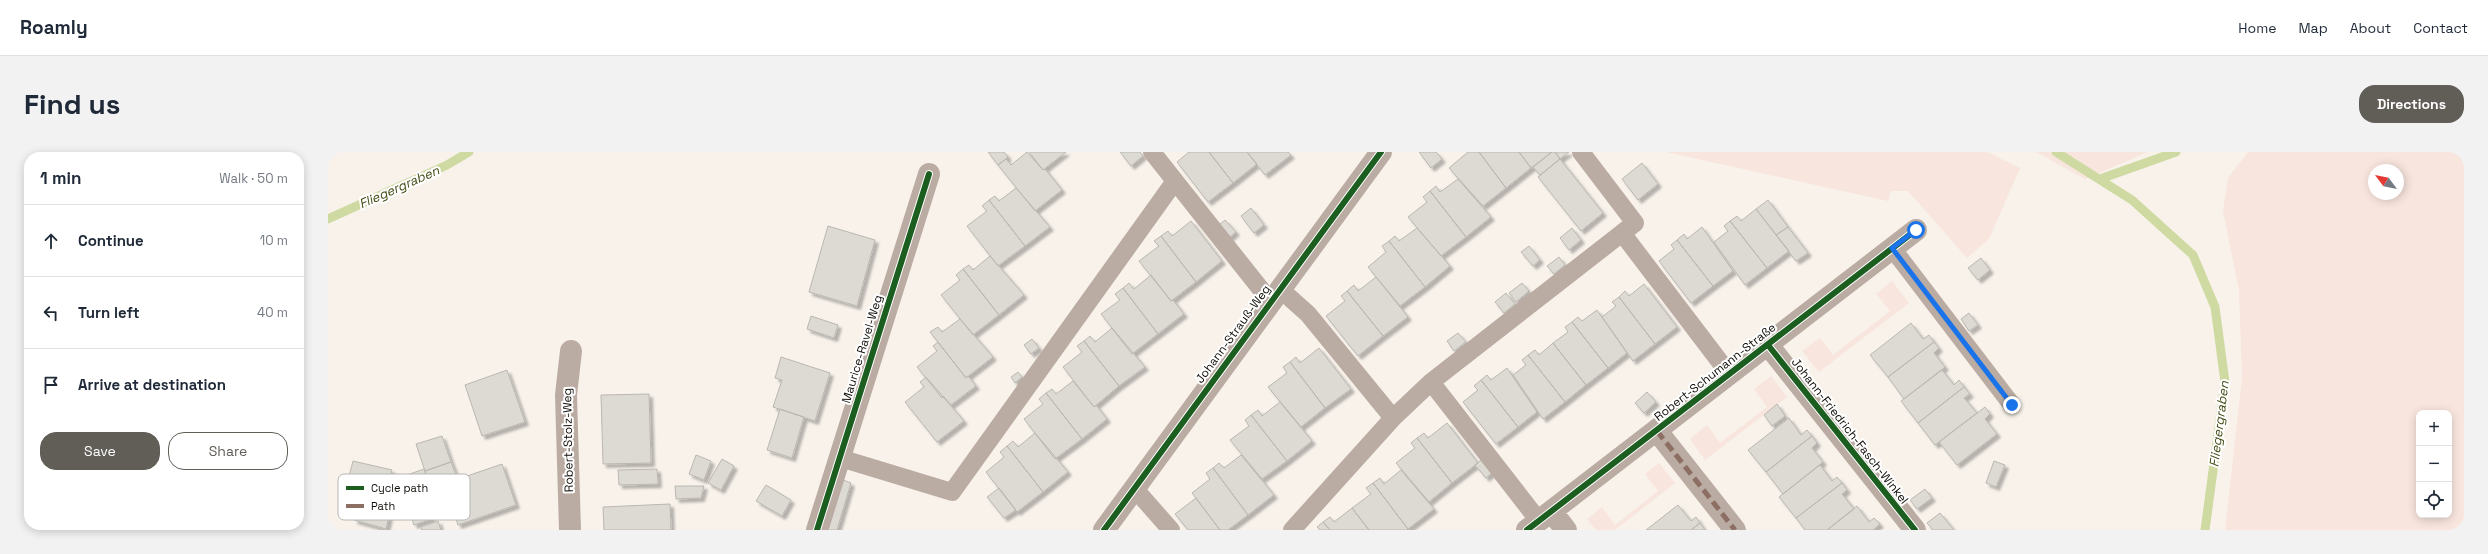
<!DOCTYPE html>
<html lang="en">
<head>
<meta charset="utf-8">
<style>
	:root { --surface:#fff; --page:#f2f2f3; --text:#1f2937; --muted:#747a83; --line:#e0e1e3; --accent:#615d57 }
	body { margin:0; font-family:"Space Grotesk",sans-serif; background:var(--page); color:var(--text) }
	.controls { position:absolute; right:12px; bottom:12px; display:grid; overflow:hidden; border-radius:8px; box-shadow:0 2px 10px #0003 }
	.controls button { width:36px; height:36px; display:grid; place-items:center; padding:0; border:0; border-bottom:1px solid var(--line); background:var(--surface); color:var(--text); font:20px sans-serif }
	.compass { position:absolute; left:2040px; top:12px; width:36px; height:36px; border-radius:50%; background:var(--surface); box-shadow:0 2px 10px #0003; rotate:302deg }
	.stop { position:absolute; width:12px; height:12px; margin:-9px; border:3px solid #1a73e8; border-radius:50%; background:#fff }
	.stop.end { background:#1a73e8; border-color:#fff; box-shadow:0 1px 4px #0008 }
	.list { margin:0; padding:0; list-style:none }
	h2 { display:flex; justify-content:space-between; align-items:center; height:52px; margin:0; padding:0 16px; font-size:17px }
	h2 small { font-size:13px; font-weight:400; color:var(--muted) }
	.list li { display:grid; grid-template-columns:26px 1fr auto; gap:12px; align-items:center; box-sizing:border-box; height:72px; padding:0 16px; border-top:1px solid var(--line) }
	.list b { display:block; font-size:15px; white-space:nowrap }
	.list em { font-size:13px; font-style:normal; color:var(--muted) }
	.actions { display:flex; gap:8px; padding:12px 16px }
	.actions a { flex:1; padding:9px 0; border:1px solid var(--accent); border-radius:16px; text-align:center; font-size:14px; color:var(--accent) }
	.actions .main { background:var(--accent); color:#fff }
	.icon { flex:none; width:22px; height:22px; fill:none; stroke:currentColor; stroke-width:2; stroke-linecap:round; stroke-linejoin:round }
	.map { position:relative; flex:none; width:2136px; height:378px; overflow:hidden; border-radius:16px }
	header { display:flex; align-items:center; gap:24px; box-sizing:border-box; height:56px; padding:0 20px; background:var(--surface); border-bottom:1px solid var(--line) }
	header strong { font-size:19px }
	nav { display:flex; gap:22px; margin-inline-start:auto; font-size:14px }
	.intro { display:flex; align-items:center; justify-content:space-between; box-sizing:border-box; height:96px; padding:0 24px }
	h1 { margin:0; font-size:28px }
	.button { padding:10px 18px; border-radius:16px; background:var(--accent); color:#fff; font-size:14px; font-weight:700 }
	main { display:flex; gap:24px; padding:0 24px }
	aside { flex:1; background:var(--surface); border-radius:16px; box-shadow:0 2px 10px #0003 }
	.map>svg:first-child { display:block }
	.green { fill:#f8e5de; fill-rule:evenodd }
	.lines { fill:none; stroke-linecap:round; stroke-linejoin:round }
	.stream { stroke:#cfdaa3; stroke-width:9 }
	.building { fill:#dddad4; stroke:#bab7b1; filter:url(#shadow) }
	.lane { stroke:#bbaca3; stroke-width:18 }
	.street { stroke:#bbaca3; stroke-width:22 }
	.quiet { stroke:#8d6e63; stroke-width:5; stroke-dasharray:10 5; stroke-linecap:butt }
	.cycleway-casing { stroke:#fff; stroke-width:8 }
	.cycleway { stroke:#1b5e20; stroke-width:6 }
	.route { stroke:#1a73e8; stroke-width:5 }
	.labels { text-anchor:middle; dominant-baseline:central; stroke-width:4; stroke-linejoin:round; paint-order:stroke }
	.street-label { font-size:12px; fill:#100d08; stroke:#fff }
	.water-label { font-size:13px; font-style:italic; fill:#404a12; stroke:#fff }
	.key { fill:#fff; stroke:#b7b6b5; stroke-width:1 }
	.key-label { font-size:11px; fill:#100d08 }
</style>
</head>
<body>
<header>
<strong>Roamly</strong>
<nav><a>Home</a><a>Map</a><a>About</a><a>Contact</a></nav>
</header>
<div class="intro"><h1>Find us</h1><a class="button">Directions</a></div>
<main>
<aside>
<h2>1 min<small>Walk · 50 m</small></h2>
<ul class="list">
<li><svg class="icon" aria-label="ahead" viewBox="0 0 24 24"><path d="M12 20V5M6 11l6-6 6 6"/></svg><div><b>Continue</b></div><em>10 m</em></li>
<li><svg class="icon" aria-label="left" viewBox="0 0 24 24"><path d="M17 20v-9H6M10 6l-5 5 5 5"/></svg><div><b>Turn left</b></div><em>40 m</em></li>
<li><svg class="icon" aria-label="arrive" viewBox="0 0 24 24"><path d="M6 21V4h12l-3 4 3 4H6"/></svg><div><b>Arrive at destination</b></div></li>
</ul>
<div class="actions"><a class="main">Save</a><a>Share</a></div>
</aside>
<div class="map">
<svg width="2136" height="378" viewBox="0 0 2136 378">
	<defs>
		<filter id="shadow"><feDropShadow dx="3.5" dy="3.5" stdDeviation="1" flood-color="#0004"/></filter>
	</defs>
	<rect width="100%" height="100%" fill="#f8f2eb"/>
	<path class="green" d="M1338 0H1659L1692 16 1661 87 1639 106 1580 39H1563L1560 49Z
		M1708 0H1820L1757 27Z
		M1920 0H2136V378H1897L1914 225 1911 138 1895 59 1900 26ZM2046 18H2070V42H2046ZM2091 261H2121V363H2091Z
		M1564 129 1581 151 1491 220 1474 199 1492 186 1505 203 1562 159 1548 142Z
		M1443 224 1459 245 1377 308 1362 287 1379 273 1392 291 1439 255 1426 237Z
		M1331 311 1347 331 1287 378H1268L1259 367 1274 355 1287 373 1330 339 1317 322Z"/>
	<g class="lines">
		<path class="stream" d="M1728 0 1804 48 1865 103 1887 155 1897 230 1877 378
			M1772 27 1848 0
			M0 67 119 13 141 0"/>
	</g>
	<path class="building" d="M660 0H676L680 5 670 13Z
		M699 0 715 18 717 17 734 38 707 59 670 13 678 7 683 13Z
		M701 0H738L715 18Z
		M792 0H812L815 4 803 14Z
		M861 0H881L905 31 880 50 849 10Z
		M881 0H919L929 12 905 31Z
		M919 0H960L963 3 937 23Z
		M1091 0H1108L1114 7 1103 16Z
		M1151 0 1178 36 1155 54 1121 16 1140 0Z
		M1151 0H1191L1203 16 1178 36Z
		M1191 0H1224L1203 16Z
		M1224 0H1227L1232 7 1212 23 1205 15Z
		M1227 0H1241L1232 7Z
		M1232 7 1275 61 1253 79 1210 25Z
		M1314 11 1330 32 1310 48 1294 27Z
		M1130 27 1163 65 1138 85 1102 39 1108 34 1112 40Z
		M688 36 722 75 697 94 661 48 667 44 671 49Z
		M1102 39 1138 85 1113 104 1080 65 1099 50 1095 45Z
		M661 48 697 94 670 114 639 74 659 59 654 54Z
		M1440 48 1460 75 1448 83 1428 57Z
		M923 56 936 73 926 81 913 64Z
		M1428 57 1461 99 1439 116 1402 69 1409 64 1413 69Z
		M897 68 908 80 901 86 891 73Z
		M863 69 894 109 868 130 833 84 840 79 844 84Z
		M1402 69 1439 116 1417 133 1386 90 1400 79 1396 74Z
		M500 74 547 88 529 154 481 140Z
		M1374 75 1405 119 1385 134 1349 88 1356 82 1359 87Z
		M1460 75 1480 101 1468 109 1448 83Z
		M1089 76 1122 114 1097 135 1061 89 1067 84 1071 89Z
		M1244 76 1253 88 1241 98 1232 86Z
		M833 84 868 130 843 149 811 109 831 94 826 89Z
		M1349 88 1385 134 1363 151 1331 109 1346 97 1343 93Z
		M1061 89 1097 135 1072 154 1040 115 1058 100 1054 94Z
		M1201 94 1212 108 1205 114 1193 100Z
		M662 104 696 143 671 163 635 117 641 113 645 118Z
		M1231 105 1237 113 1226 122 1219 114Z
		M1653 106 1662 118 1650 128 1640 116Z
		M635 117 671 163 645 183 613 143 632 128 628 123Z
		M823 123 843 149 845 148 856 162 830 182 795 136 801 131 806 137Z
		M1048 125 1080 165 1055 184 1019 139 1026 133 1030 139Z
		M1194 131 1201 139 1188 150 1181 141Z
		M1316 132 1349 175 1327 192 1291 145 1297 139 1301 144Z
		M795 136 830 182 804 202 773 162 792 148 787 142Z
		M1019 139 1055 184 1030 204 998 164 1017 149 1013 144Z
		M1178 141 1187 152 1176 161 1167 150Z
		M1291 145 1327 192 1305 209 1274 165 1288 154 1284 150Z
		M1269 158 1299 201 1280 216 1244 170 1250 165 1254 169Z
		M1641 161 1650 173 1641 179 1633 167Z
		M483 164 510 173 506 186 479 177Z
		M632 167 665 205 638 226 602 180 610 175 614 180Z
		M1244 170 1280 216 1258 233 1225 191 1240 180 1237 175Z
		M1583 171 1595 187 1601 183 1606 190 1560 225 1542 203Z
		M784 176 817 215 791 234 756 189 762 184 767 190Z
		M1130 181 1138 190 1126 199 1119 189Z
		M704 187 711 196 703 202 696 193Z
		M756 189 791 234 766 255 735 215 754 200 749 194Z
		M610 190 638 226 640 224 648 234 623 253 615 244 614 246 589 215 609 199 605 194Z
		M1606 190 1611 196 1606 201 1617 215 1576 247 1560 225Z
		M1225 191 1258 233 1237 250 1200 203 1207 198 1211 203Z
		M991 196 1023 237 997 256 962 210 968 205 972 211Z
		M1200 203 1237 250 1215 267 1185 223 1198 213 1194 208Z
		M453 205 502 221 487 269 445 255 454 228 447 226Z
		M962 210 997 256 973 275 940 235 959 221 955 215Z
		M1179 216 1209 260 1190 275 1153 228 1159 223 1163 228Z
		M179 218 197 270 154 284 137 233Z
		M1614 218 1626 233 1631 228 1636 235 1590 271 1573 249Z
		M690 220 694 225 687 231 683 225Z
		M598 225 636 269 609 290 577 250 596 235 592 230Z
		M1153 228 1190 275 1168 292 1135 250 1150 238 1146 234Z
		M745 229 766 255 768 253 779 267 754 287 718 241 724 237 728 242Z
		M1636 235 1642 242 1636 246 1649 261 1607 293 1590 271Z
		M1319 240 1328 250 1316 261 1307 251Z
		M718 241 754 287 727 307 696 267 715 252 711 247Z
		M321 242 323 311 275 312 273 243Z
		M952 250 984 289 959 309 923 263 930 258 934 264Z
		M1449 252 1457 264 1444 274 1436 263Z
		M1657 255 1662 262 1657 267 1669 282 1629 313 1611 290Z
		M452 257 476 265 464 306 439 298Z
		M923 263 959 309 934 327 902 288 921 274 917 268Z
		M1461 266 1473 283 1479 278 1484 284 1438 320 1420 298Z
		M1119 271 1150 311 1124 331 1089 286 1096 281 1100 286Z
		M707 281 740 320 715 340 679 294 685 289 690 295Z
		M114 284 123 310 97 319 88 292Z
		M1484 284 1489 291 1484 296 1495 310 1455 342 1438 320Z
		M1089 286 1124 331 1101 350 1068 311 1087 296 1083 291Z
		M679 294 715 340 689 360 658 320 676 305 672 300Z
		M368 303 383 309 376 328 361 322Z
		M913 303 946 343 920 363 885 316 891 311 896 316Z
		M1156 306 1166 319 1158 326 1147 313Z
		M394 307 406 314 393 338 380 331Z
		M25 309 64 318 53 361 14 351Z
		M1666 309 1677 313 1668 335 1658 331Z
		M123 310 128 323 101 332 97 319Z
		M174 312 188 353 130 373 116 332Z
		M1492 313 1504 329 1509 325 1514 331 1468 366 1451 345Z
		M885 316 920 363 900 378H892L864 341 882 327 878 321Z
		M96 317 101 332 75 341 79 323Z
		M329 317 330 332 291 333 290 318Z
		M1073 318 1106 357 1080 377 1045 331 1052 326 1056 332Z
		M515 328 523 331 509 378H500Z
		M1045 331 1080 377 1079 378H1041L1024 356 1043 342 1038 336Z
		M1514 331 1519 338 1514 342 1526 357 1499 378H1477L1468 366Z
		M438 333 463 348 454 364 428 349Z
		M93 334 104 367 86 373 75 341Z
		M347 334H376L373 346 348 347Z
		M671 336 688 358 676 366 659 345Z
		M1597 337 1604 346 1589 357 1582 348Z
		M868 346 892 378H860L847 362Z
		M342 352 343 378H276L275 355Z
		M1350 353 1363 369 1368 365 1372 371 1363 378H1318Z
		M1529 354 1541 370 1546 366 1552 372 1545 378H1499Z
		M30 355 61 364 58 377 26 368Z
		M1024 356 1041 378H1002L995 370 1002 365 1006 370Z
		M1612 361 1626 378H1605L1599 371Z
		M110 369 113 378H94L93 375Z
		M995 370 1002 378H992L989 375Z
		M1372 371 1377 378H1363Z"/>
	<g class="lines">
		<path class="lane" d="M824 0 847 29
			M1253 0 1307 71 1294 81
			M1564 96 1684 253
			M952 137 980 162 1065 266
			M1103 230 1211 369
			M512 306 624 340 847 29 943 150
			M806 336 843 378
			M964 378 1065 266 1103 230 1294 81 1402 223"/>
		<path class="street" d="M1440 193 1587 378
			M1329 279 1407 378
			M1224 360 1238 378
			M242 378 238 243 243 199
			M489 378 601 22
			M776 378 1053 0
			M1199 378 1588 78"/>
		<path class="quiet" d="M1329 279 1407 378"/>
		<defs>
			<path id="cycleway" d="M1440 193 1587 378
				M489 378 601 22
				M776 378 1053 0
				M1199 378 1588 78"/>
		</defs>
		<use href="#cycleway" class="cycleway-casing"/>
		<use href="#cycleway" class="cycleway"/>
	</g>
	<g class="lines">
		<path class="route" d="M1588 78 1564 96 1684 253"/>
	</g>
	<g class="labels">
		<g class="street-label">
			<text transform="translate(905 182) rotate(-54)">Johann-Strauß-Weg</text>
			<text transform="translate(534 197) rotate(-73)">Maurice-Ravel-Weg</text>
			<text transform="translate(1387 220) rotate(-38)">Robert-Schumann-Straße</text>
			<text transform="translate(1522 279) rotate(52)">Johann-Friedrich-Fasch-Winkel</text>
			<text transform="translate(240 288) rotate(-91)">Robert-Stolz-Weg</text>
		</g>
		<g class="water-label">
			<text transform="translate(71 35) rotate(-24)">Fliegergraben</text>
			<text transform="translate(1891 272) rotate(-83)">Fliegergraben</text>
		</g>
	</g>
	<rect x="10" y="322" width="132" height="46" rx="6" class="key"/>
	<rect x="18" y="334" width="18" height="4" fill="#1b5e20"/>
	<rect x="18" y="352" width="18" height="4" fill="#8d6e63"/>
	<g class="key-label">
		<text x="43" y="340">Cycle path</text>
		<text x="43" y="358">Path</text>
	</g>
</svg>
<div class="controls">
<button>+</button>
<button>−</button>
<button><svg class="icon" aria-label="locate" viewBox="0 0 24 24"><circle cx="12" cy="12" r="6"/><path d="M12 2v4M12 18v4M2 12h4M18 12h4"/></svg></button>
</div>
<svg class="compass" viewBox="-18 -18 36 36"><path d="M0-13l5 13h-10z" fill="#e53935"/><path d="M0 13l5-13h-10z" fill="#747a83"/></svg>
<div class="stop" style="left:1588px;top:78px"></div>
<div class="stop end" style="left:1684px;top:253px"></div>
</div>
</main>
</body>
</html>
